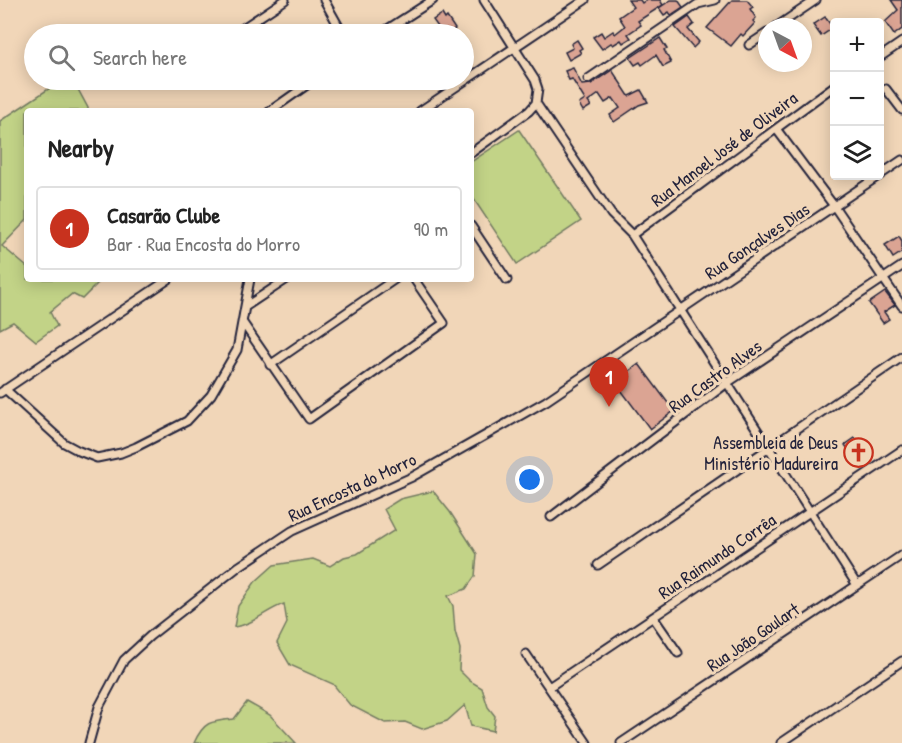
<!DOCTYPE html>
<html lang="en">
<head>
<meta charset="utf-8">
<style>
	:root { --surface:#fff; --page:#f2f2f2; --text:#222; --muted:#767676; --line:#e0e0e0; --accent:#c8321e }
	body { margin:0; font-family:"Patrick Hand",sans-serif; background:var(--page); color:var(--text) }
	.controls { position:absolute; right:18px; top:18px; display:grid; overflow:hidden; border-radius:6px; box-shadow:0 3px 15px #0003 }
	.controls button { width:54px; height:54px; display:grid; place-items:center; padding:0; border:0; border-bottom:2px solid var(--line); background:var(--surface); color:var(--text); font:30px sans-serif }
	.compass { position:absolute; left:758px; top:18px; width:54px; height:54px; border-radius:50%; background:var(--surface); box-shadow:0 3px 15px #0003; rotate:139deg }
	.you { position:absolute; left:530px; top:480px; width:21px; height:21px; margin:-15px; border:4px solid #fff; border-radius:50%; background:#1a73e8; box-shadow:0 0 0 9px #1a73e833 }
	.badge { display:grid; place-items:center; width:39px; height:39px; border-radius:50%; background:var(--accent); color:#fff; font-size:20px; font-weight:700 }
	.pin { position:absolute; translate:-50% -50px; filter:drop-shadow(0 2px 3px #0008) }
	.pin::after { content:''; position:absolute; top:32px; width:21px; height:18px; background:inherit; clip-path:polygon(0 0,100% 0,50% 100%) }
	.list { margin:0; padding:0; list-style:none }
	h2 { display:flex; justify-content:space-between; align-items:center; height:78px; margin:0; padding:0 24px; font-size:26px }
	h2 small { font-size:20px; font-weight:400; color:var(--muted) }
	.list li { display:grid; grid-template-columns:39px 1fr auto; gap:18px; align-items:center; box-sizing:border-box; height:84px; margin:0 12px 12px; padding:0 12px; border:2px solid var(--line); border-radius:6px }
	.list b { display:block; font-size:22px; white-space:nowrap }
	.list p { margin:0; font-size:20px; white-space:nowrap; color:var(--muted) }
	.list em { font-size:20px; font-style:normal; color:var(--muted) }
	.icon { flex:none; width:33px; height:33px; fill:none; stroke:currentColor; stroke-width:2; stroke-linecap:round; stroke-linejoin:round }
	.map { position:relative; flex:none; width:902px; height:743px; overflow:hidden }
	.search { position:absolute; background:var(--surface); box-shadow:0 3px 15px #0003; left:24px; top:24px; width:450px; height:66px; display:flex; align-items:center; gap:15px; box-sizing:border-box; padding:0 21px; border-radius:33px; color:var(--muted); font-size:22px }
	.panel { position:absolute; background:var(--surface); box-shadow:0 3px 15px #0003; left:24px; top:108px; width:450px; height:174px; border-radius:6px }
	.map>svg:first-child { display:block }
	.green { fill:#c2d387; stroke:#727a61; stroke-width:1.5 }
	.building { fill:#dba493; stroke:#22223b; stroke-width:1.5 }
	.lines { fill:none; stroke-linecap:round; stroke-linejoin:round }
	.street-casing { stroke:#22223b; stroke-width:11 }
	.street { stroke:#f1d6b8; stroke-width:7 }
	.labels { text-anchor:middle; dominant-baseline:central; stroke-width:6; stroke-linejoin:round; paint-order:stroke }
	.street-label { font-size:18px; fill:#22223b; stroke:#f1d6b8 }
	.poi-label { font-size:18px; fill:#22223b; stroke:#f1d6b8; text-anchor:end }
</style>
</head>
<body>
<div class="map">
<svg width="902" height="743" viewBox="0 0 902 743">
	<rect width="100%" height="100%" fill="#f1d6b8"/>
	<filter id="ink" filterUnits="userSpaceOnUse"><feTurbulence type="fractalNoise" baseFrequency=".0167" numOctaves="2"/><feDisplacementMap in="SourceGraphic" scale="12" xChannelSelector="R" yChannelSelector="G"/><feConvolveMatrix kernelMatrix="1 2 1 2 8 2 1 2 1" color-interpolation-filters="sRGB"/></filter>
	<g filter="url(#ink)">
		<path class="green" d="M62 80H73L88 108V111H27V220L2 246 27 267V279H109L106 281 102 279 82 299 72 294 50 312 57 326 36 341 13 322 0 329V121Z
			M519 130 581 221 517 264 471 195V162Z
			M433 491 450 512 477 554 475 576 466 589 448 596 453 606 455 631 460 649 459 670 470 681 482 688 488 707 495 716 493 731 471 726 465 705 447 721 422 729 405 722 385 723 350 705 333 684 290 665 277 643 287 623 284 604C266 610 253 625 234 627L238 606 255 582 274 565 313 559 330 566 344 557 357 554 395 530 384 509 400 499Z
			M247 702 270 715 296 743H194C204 721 211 721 234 719Z"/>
		<path class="building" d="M628 0H640L642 3 646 0H660L663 5 638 21 641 25 628 34 631 38 623 43 621 40 613 45 611 43 602 49 593 37 601 32 604 37 613 31 615 34 625 26 619 17 633 7Z
			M671 0H678L683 7 671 15 669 12 664 15 659 8Z
			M732 0H747L753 7 750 9 756 18 753 21 755 23 743 36 741 34 731 46 707 28Z
			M891 0H902V29L894 35 885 22 898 10Z
			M442 14 445 19 447 17 455 29 447 34H443L433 20Z
			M689 17 694 24 688 29 699 42 693 48 675 27Z
			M825 17 833 28 821 36 813 25Z
			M660 38 667 49 664 50 671 63 663 67 656 55 642 65 640 62 635 65 630 58Z
			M577 40 582 48 579 50 581 53 569 60 565 52 573 48 571 44Z
			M573 68 582 85 591 84 612 70 629 96 641 90 648 102 639 105 614 122 610 115 620 108 613 98 605 103 599 94 588 102 591 106 583 111 579 104 585 100 572 79 569 80 565 71Z
			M899 236 902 241V252L893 258 885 245Z
			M885 292 895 305 884 312 889 319 883 323 869 303Z
			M639 364 674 411 650 429 612 378 622 370 625 374Z
			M855 438 871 457 860 465 845 445Z"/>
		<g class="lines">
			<defs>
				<path id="street" d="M324 0 343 34
					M484 0 535 80 538 89 536 103
					M776 27 816 0
					M234 34 285 0
					M380 34 433 0
					M749 45 767 33
					M880 57 902 42
					M588 79 698 4 715 0
					M886 89 902 110
					M536 103 611 214 632 235 857 585
					M270 111 314 80
					M420 111 585 0
					M777 130 834 206 902 306
					M471 153 529 111 536 103
					M471 226 507 280
					M632 235 834 86
					M245 307 287 279
					M243 323 309 419 444 323 414 279
					M270 365 395 279
					M5 389 64 443 79 451 97 458 121 453 136 447 187 421 211 395 237 350 250 279
					M0 393 169 279
					M551 517 727 383 902 266
					M598 565 902 357
					M653 617 678 653
					M526 654 587 743
					M549 687 902 450
					M89 743 99 707 124 660 150 636 238 567 292 531 412 477 546 401 902 160
					M621 743 902 555
					M781 743 902 661"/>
			</defs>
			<use href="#street" class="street-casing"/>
			<use href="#street" class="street"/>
		</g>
	</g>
	<defs>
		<symbol id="church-ring" viewBox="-11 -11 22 22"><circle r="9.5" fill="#f1d6b8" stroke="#c8321e" stroke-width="1.5"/><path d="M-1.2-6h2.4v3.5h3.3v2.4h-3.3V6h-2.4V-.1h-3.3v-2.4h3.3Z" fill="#c8321e"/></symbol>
	</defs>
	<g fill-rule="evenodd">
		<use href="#church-ring" x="842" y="436" width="33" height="33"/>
	</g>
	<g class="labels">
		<g class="street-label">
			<text transform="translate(724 149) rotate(-37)">Rua Manoel José de Oliveira</text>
			<text transform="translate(757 241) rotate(-34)">Rua Gonçalves Dias</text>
			<text transform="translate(715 376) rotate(-36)">Rua Castro Alves</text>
			<text transform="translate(352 487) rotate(-25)">Rua Encosta do Morro</text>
			<text transform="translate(717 556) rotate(-34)">Rua Raimundo Corrêa</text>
			<text transform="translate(753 637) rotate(-34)">Rua João Goulart</text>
		</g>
		<g class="poi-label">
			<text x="838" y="442">Assembleia de Deus<tspan x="838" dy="21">Ministério Madureira</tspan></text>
		</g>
	</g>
</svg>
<div class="controls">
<button>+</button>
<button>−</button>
<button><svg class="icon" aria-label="layers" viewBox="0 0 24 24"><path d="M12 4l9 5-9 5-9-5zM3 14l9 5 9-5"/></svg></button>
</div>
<svg class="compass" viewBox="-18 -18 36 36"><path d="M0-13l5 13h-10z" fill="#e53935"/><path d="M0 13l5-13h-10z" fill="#767676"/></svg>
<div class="you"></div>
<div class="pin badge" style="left:609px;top:407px">1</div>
<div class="search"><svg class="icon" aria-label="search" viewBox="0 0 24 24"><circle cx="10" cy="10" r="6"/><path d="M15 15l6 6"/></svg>Search here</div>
<section class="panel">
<h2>Nearby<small></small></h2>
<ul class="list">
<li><span class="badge">1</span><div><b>Casarão Clube</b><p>Bar · Rua Encosta do Morro</p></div><em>90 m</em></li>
</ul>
</section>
</div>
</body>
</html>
